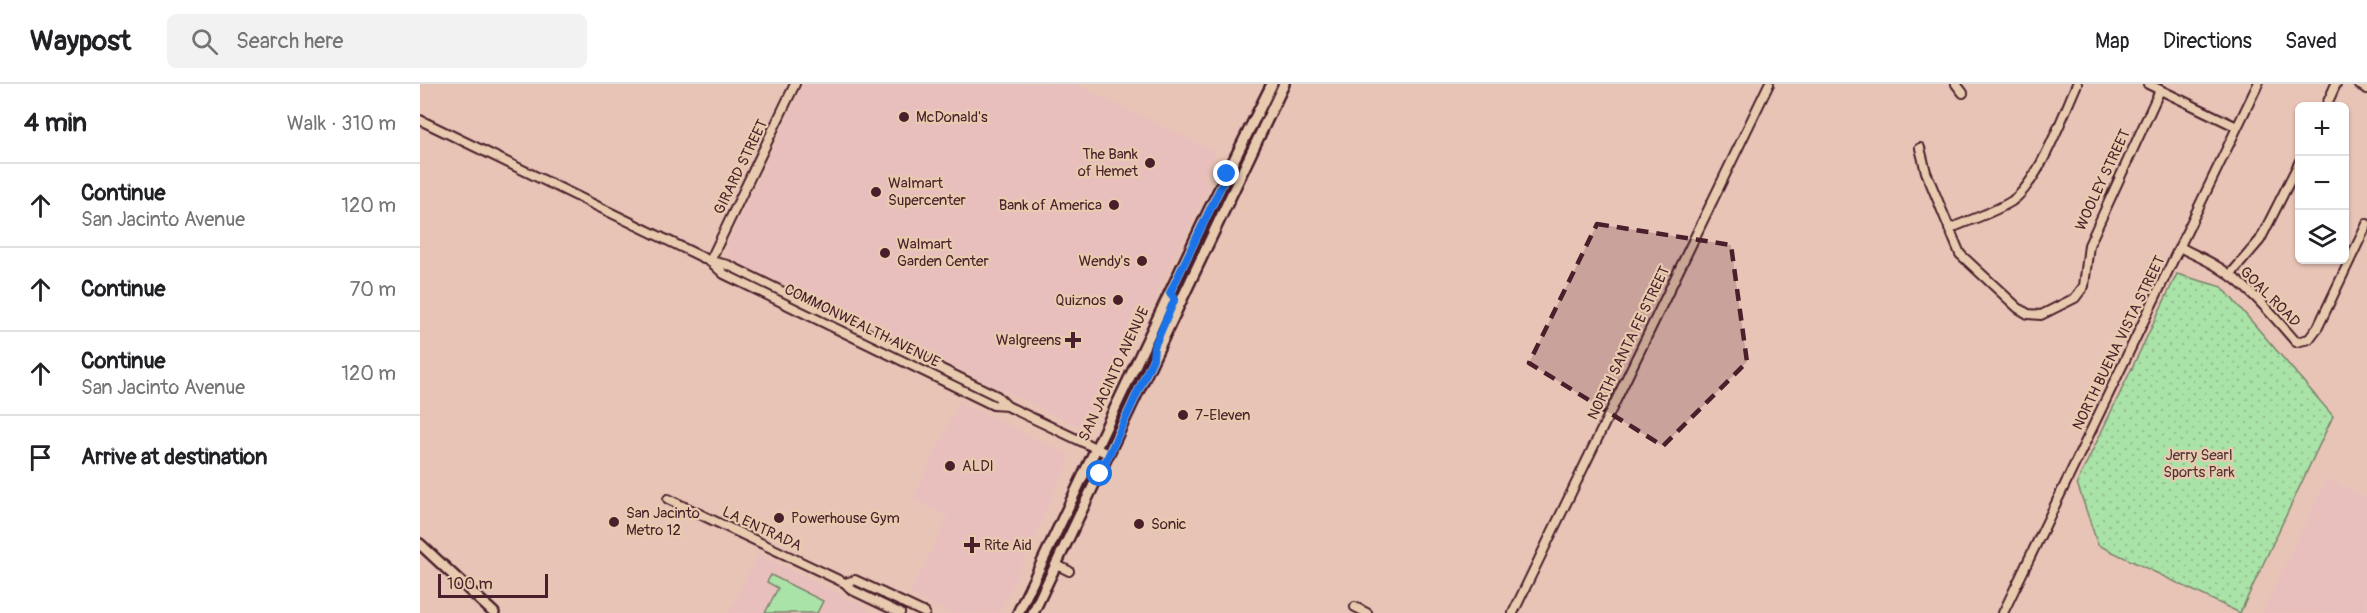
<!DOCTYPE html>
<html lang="en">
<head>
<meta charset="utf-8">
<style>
	:root { --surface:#fff; --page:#f2f2f2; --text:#202124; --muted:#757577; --line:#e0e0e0 }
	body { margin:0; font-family:Pangolin,sans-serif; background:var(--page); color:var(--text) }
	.controls { position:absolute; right:18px; top:18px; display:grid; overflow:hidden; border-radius:9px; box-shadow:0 2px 4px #0004 }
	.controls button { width:54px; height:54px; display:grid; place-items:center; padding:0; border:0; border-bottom:2px solid var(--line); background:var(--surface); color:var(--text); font:30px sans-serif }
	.scale { position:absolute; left:18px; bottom:15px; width:110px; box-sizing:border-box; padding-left:6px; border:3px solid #4a1f2b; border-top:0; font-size:16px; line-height:21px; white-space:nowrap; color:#4a1f2b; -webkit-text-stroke:4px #e8cbaf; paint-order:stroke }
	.stop { position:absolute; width:18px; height:18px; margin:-14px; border:4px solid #1a73e8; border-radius:50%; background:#fff }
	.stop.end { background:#1a73e8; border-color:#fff; box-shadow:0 2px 6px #0008 }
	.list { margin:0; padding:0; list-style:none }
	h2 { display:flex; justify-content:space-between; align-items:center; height:78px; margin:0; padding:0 24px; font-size:26px }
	h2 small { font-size:20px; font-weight:400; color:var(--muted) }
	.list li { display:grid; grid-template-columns:39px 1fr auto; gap:18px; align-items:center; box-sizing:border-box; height:84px; padding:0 24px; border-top:2px solid var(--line) }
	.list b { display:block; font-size:22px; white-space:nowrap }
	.list p { margin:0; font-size:20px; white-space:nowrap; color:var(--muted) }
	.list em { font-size:20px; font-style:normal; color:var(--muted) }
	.icon { flex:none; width:33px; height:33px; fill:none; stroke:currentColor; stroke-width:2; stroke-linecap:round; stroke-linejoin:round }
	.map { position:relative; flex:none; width:1947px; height:529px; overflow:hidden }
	header { display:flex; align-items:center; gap:36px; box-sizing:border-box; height:84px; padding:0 30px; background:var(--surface); border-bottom:2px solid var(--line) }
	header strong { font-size:28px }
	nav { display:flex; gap:33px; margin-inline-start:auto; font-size:21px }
	.search { width:420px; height:54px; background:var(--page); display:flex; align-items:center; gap:15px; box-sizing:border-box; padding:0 21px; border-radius:9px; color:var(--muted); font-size:22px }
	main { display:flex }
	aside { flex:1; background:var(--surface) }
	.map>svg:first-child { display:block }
	.built { fill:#e8bfbd }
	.grass { fill:#aae3a8; stroke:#7a816a; stroke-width:1.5 }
	.park { fill:url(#park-dots); stroke:#7a816a; stroke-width:1.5 }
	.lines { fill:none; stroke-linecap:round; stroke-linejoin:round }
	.minor-casing { stroke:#4a1f2b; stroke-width:12 }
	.major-casing { stroke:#4a1f2b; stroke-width:14 }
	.minor { stroke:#e8cbaf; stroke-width:8 }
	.major { stroke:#e8cbaf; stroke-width:9 }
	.route { stroke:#1a73e8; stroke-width:8 }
	.marked { fill:#4a1f2b; fill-opacity:0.2; stroke:#4a1f2b; stroke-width:4.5; stroke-dasharray:12 8; stroke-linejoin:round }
	.poi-dot { fill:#4a1f2b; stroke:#e8cbaf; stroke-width:2 }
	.labels { text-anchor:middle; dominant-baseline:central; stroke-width:4.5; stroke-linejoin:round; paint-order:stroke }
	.poi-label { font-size:15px; fill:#4a1f2b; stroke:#e8cbaf; text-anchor:start }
	.street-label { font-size:15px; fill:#4a1f2b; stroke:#e8cbaf }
	.park-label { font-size:15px; fill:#543338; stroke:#e8cbaf }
</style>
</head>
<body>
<header>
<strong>Waypost</strong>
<div class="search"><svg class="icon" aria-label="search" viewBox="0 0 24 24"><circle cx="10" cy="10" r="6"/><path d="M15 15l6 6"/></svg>Search here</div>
<nav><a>Map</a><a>Directions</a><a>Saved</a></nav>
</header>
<main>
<aside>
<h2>4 min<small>Walk · 310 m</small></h2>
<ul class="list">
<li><svg class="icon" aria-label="ahead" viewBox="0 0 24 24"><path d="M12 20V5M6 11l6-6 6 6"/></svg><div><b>Continue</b><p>San Jacinto Avenue</p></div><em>120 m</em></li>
<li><svg class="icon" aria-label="ahead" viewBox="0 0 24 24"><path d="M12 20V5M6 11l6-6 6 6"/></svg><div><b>Continue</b></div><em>70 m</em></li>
<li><svg class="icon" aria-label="ahead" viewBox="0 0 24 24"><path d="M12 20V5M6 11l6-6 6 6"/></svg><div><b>Continue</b><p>San Jacinto Avenue</p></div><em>120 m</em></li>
<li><svg class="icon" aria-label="arrive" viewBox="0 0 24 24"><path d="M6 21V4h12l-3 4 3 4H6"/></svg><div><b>Arrive at destination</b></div></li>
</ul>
</aside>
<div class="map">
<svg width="1947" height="529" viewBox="0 0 1947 529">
	<defs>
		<pattern id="park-dots" width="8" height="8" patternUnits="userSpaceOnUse" patternTransform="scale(1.5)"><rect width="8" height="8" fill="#aae3a8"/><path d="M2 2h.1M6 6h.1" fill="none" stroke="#94c291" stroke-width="1.8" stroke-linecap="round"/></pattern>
	</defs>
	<rect width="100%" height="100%" fill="#e8c4b7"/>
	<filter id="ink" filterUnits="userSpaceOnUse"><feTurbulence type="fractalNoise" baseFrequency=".0167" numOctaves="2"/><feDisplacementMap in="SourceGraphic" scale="12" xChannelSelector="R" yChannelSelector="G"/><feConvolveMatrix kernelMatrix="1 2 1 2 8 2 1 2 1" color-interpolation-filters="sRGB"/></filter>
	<g filter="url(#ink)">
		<path class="built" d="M384 0H655L795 68 783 92 788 104 674 338 660 343 309 174 308 159Z
			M539 318 648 370 647 381 624 429 621 440 579 529H529L490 510 528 433 493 415Z
			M1907 394 1947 414V529H1842Z
			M338 470 448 524 446 529H308Z"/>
		<path class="grass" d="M351 491 403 517 397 529H345L358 504 347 498Z"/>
		<path class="park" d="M1757 190 1802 203 1913 332 1820 529 1678 461 1657 399Z"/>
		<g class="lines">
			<defs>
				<path id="minor" d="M1536 0 1543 9
					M1728 0 1817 43
					M1938 0 1947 5
					M1906 22 1916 0
					M0 36 290 177 308 181 577 312 587 322 688 370
					M1500 64 1506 88 1540 170 1598 224 1608 230 1621 231 1655 214 1664 202 1669 161 1740 6
					M1529 145C1549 136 1573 129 1592 117 1619 98 1643 31 1657 0
					M1760 163C1772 170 1786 175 1798 183 1828 201 1853 232 1876 258L1889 255 1898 243 1947 140
					M290 177 375 0
					M291 178 304 190 573 321 587 322
					M1810 191 1840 156 1880 77
					M248 415 425 499 432 506 480 529
					M637 481 649 487
					M425 499 435 496 505 529
					M935 523 947 529
					M1093 529 1349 0
					M1583 529 1838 0"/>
				<path id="major" d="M0 460 74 529
					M598 529 788 128 852 0
					M613 529 864 0"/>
			</defs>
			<use href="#minor" class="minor-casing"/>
			<use href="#major" class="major-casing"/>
			<use href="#minor" class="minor"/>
			<use href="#major" class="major"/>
		</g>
	</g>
	<g class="lines" filter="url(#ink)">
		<path class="route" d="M680 390 733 275 734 263 754 217V213L750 209 807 90"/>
	</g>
	<path class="marked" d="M1177 140 1311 161 1327 278 1243 362 1109 279Z"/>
	<g class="poi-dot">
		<circle cx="484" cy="33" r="6"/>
		<circle cx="730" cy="79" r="6"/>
		<circle cx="456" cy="108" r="6"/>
		<circle cx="694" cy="121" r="6"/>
		<circle cx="465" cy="169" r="6"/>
		<circle cx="722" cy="177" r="6"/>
		<circle cx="698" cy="216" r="6"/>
		<path d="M650 247h6v6h6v6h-6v6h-6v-6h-6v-6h6z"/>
		<circle cx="763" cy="331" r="6"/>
		<circle cx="530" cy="382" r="6"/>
		<circle cx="359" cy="434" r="6"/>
		<circle cx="194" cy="438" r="6"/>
		<circle cx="719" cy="440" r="6"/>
		<path d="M549 452h6v6h6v6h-6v6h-6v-6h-6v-6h6z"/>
	</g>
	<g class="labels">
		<g class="poi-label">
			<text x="496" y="33">McDonald's</text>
			<text x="718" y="70" text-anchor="end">The Bank<tspan x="718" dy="17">of Hemet</tspan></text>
			<text x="468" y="99">Walmart<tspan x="468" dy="17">Supercenter</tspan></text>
			<text x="682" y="121" text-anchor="end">Bank of America</text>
			<text x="477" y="160">Walmart<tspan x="477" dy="17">Garden Center</tspan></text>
			<text x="710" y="177" text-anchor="end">Wendy's</text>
			<text x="686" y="216" text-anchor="end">Quiznos</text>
			<text x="641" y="256" text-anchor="end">Walgreens</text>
			<text x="775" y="331">7-Eleven</text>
			<text x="542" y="382">ALDI</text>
			<text x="206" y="429">San Jacinto<tspan x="206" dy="17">Metro 12</tspan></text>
			<text x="371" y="434">Powerhouse Gym</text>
			<text x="731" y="440">Sonic</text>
			<text x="564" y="461">Rite Aid</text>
		</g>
		<g class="street-label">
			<text transform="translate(321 83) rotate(-64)">GIRARD STREET</text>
			<text transform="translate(1683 96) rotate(-65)">WOOLEY STREET</text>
			<text transform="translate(1850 213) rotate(45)">GOAL ROAD</text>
			<text transform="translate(442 242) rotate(26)">COMMONWEALTH AVENUE</text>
			<text transform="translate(1209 259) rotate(-64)">NORTH SANTA FE STREET</text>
			<text transform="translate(1699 259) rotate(-64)">NORTH BUENA VISTA STREET</text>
			<text transform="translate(694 290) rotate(-65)">SAN JACINTO AVENUE</text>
			<text transform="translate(342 445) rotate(25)">LA ENTRADA</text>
		</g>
		<g class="park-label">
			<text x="1779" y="371">Jerry Searl<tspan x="1779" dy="17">Sports Park</tspan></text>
		</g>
	</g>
</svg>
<div class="controls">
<button>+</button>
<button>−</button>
<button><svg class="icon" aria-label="layers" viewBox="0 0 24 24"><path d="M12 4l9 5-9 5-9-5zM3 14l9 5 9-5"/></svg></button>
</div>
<div class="scale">100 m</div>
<div class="stop" style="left:680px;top:390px"></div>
<div class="stop end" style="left:807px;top:90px"></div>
</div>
</main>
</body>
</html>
